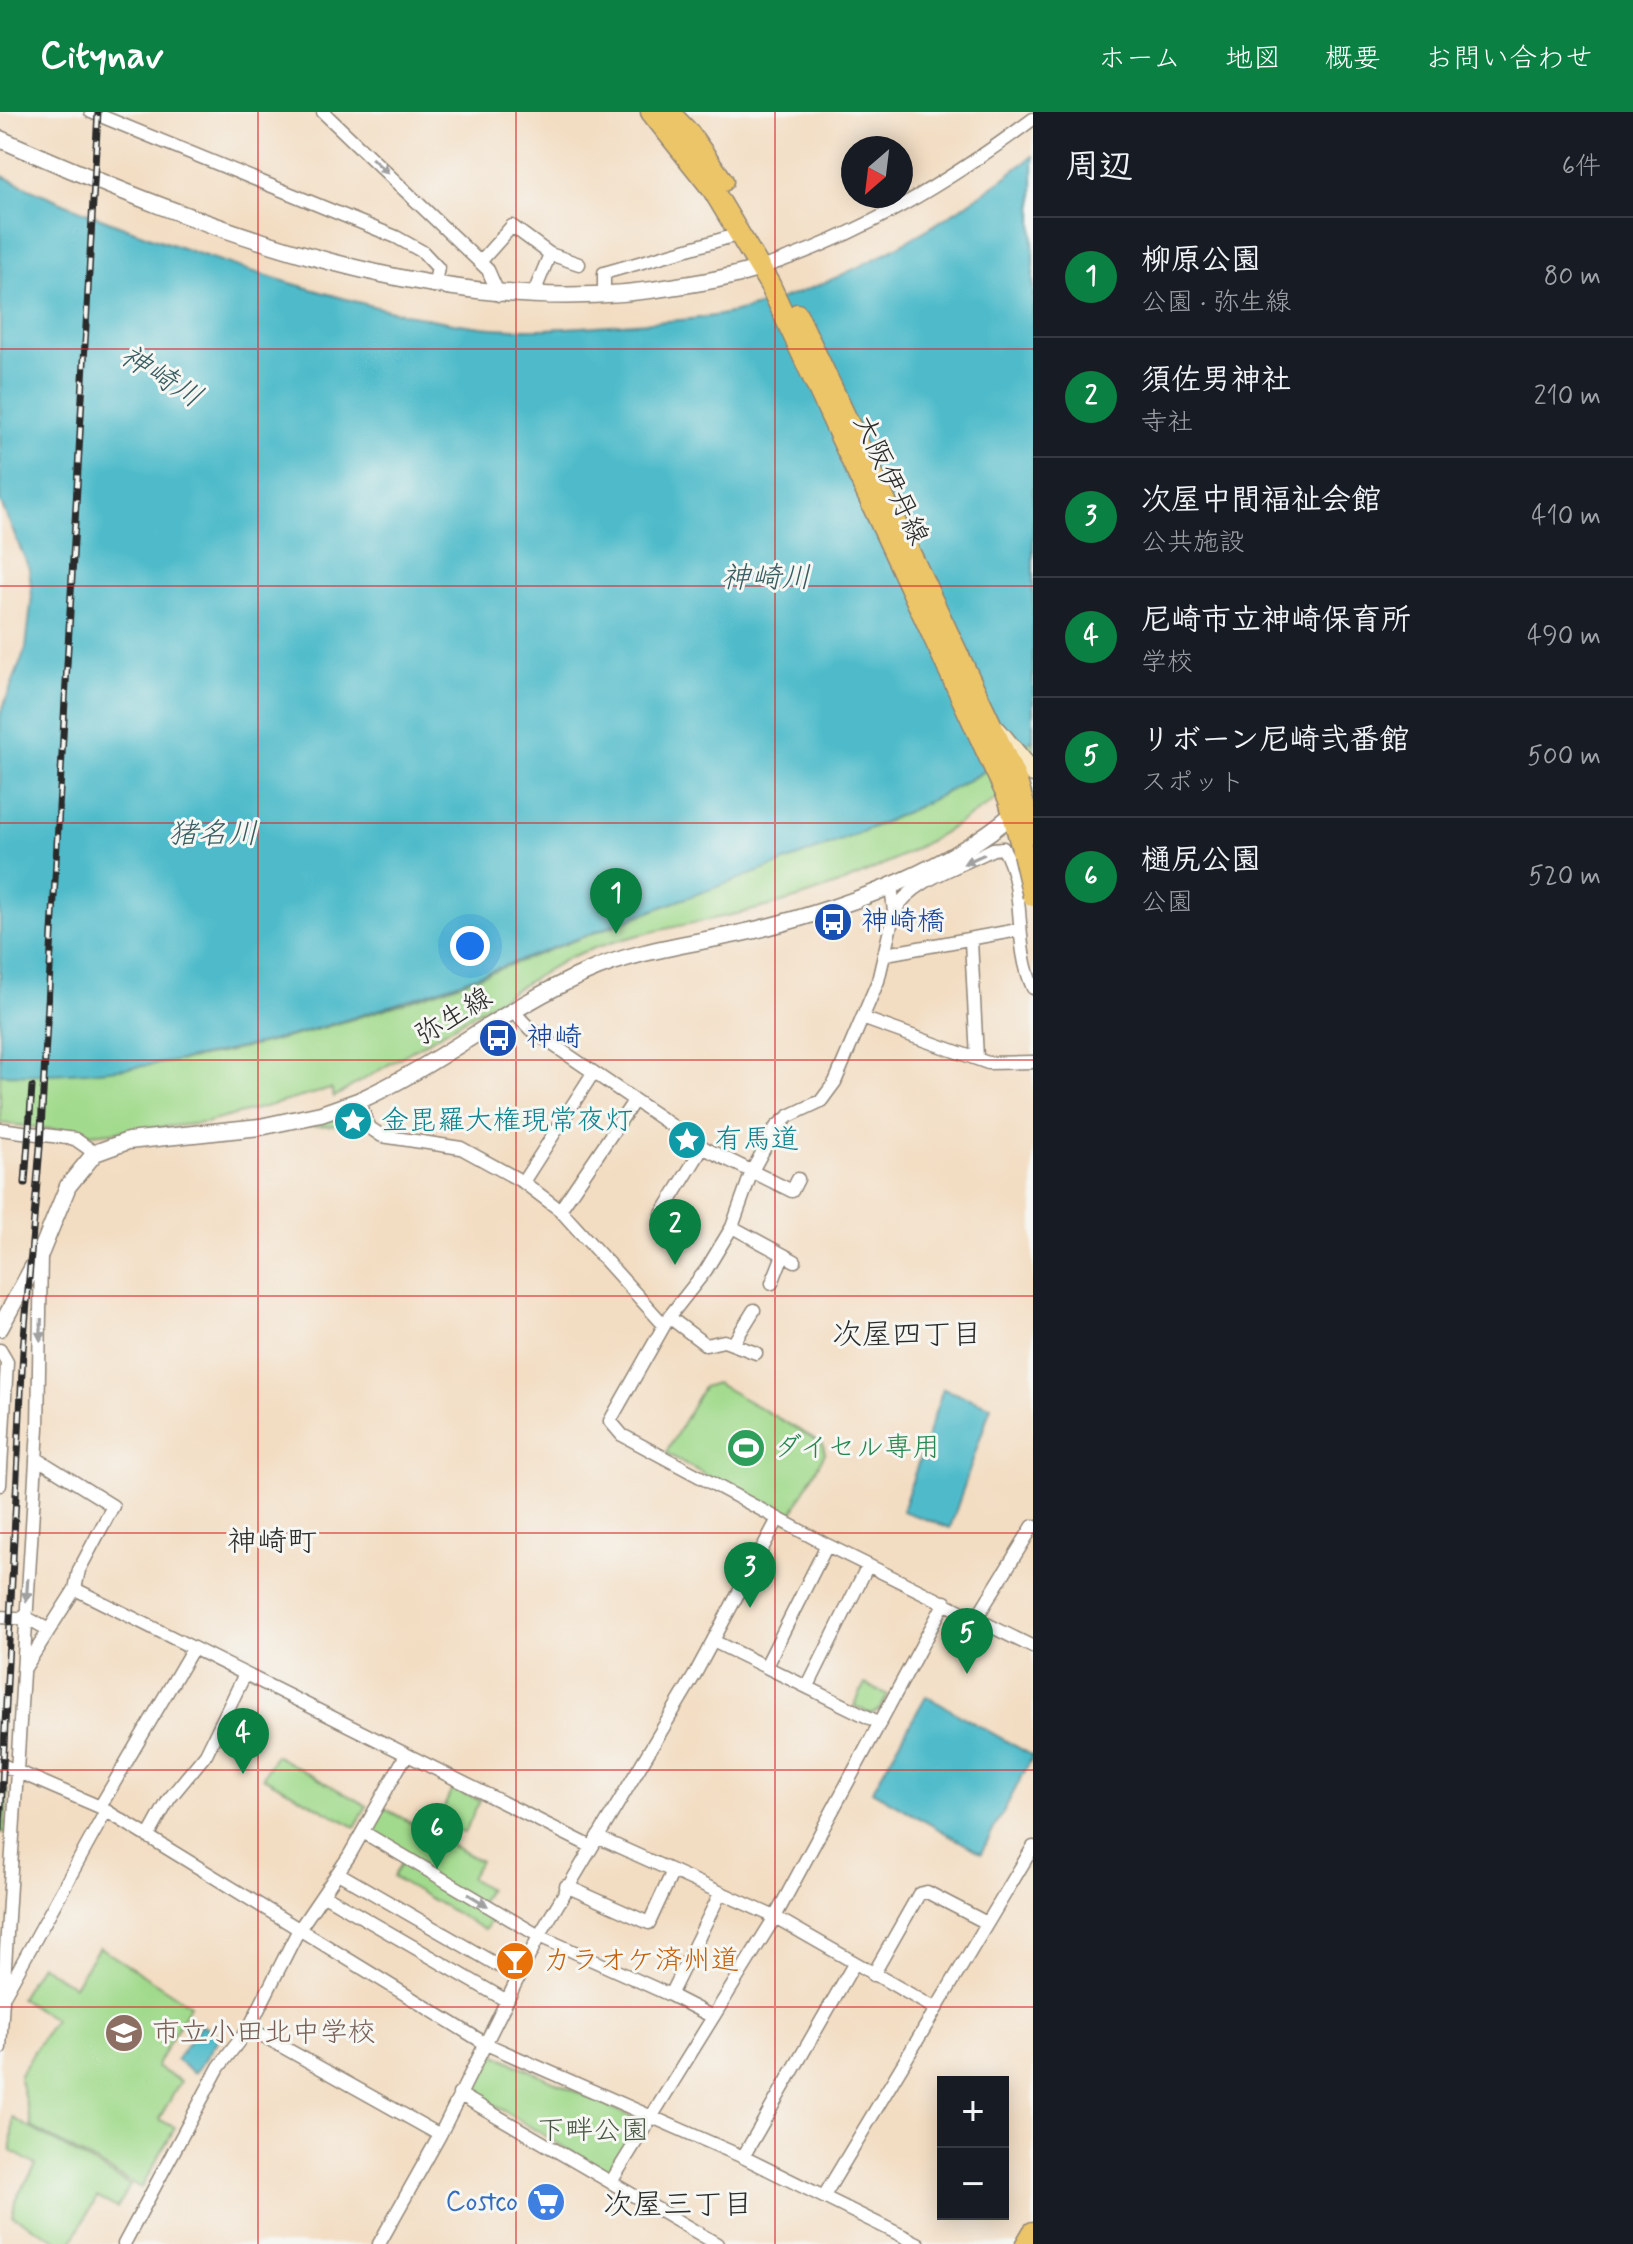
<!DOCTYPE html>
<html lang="ja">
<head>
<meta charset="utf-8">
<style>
	:root { --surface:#171b24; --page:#20242c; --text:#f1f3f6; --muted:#9ea1a6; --line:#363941; --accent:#0b8043 }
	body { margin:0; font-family:Mynerve,"Klee One",sans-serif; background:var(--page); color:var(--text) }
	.controls { position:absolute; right:24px; bottom:24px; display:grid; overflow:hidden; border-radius:0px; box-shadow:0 4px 20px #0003 }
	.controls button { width:72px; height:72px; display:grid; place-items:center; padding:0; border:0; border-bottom:2px solid var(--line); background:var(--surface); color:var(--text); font:40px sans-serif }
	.compass { position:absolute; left:841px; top:24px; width:72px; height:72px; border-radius:50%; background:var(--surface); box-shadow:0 4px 20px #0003; rotate:208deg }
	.you { position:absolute; left:470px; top:834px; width:28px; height:28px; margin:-20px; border:6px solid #fff; border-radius:50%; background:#1a73e8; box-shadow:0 0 0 12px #1a73e833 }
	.badge { display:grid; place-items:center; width:52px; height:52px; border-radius:50%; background:var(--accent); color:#fff; font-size:26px; font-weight:700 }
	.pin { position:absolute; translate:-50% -66px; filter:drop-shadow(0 2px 4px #0008) }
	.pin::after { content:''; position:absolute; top:42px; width:28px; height:24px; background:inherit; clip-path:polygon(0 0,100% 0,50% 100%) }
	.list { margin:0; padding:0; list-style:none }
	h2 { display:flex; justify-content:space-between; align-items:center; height:104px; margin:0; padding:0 32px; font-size:34px }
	h2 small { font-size:26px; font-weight:400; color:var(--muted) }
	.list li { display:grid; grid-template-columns:52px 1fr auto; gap:24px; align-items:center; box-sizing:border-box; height:120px; padding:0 32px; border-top:2px solid var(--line) }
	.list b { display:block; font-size:30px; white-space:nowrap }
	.list p { margin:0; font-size:26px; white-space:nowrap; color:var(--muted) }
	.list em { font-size:26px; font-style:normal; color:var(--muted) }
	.map { position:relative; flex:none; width:1033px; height:2132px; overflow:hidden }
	header { display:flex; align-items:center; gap:48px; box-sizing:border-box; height:112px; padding:0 40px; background:var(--accent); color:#fff }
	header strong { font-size:38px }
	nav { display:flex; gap:44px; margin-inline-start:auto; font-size:28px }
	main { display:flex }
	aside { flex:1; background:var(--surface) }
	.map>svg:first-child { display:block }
	.green { fill:#a1da8c; stroke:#66825c; stroke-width:2 }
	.water { fill:#4fbbca; stroke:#3d737a; stroke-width:2 }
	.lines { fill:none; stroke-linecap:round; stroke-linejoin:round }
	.minor-casing { stroke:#8f8476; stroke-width:15 }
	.tertiary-casing { stroke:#8f8476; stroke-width:19 }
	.secondary-casing { stroke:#8f8476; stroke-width:21 }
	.primary-casing { stroke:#8f8476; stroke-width:23 }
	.minor { stroke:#fff; stroke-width:12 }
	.tertiary { stroke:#fff; stroke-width:16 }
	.secondary { stroke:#f7e8c3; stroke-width:18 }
	.primary { stroke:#ecc569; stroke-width:20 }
	.rail-casing { stroke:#2b2b2b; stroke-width:7 }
	.rail { stroke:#f6f6f2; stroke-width:4; stroke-dasharray:12; stroke-linecap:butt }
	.primary-bridge-casing { stroke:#8f8476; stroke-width:23; stroke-linecap:butt }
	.primary-bridge { stroke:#ecc569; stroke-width:20 }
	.oneway { fill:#a0a0a0 }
	.grid { fill:none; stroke:#d62828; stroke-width:2; stroke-opacity:0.55 }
	.labels { text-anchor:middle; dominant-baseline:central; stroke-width:6; stroke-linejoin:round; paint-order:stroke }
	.street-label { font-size:28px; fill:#2b2b2b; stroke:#f6f6f2 }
	.transit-label { font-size:28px; fill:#164399; stroke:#f6f6f2; text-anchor:start }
	.culture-label { font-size:28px; fill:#0d838f; stroke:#f6f6f2; text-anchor:start }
	.leisure-label { font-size:28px; fill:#27864d; stroke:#f6f6f2; text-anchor:start }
	.food-label { font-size:28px; fill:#c56008; stroke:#f6f6f2; text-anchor:start }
	.education-label { font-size:28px; fill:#785e54; stroke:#f6f6f2; text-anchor:start }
	.park-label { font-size:28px; fill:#485743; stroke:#f6f6f2 }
	.shop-label { font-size:28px; fill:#366cbe; stroke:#f6f6f2; text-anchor:end }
	.water-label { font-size:30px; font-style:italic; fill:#385d63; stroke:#f6f6f2 }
	.neighbourhood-label { font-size:30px; fill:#2b2b2b; stroke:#f6f6f2 }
</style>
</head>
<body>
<header>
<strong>Citynav</strong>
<nav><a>ホーム</a><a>地図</a><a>概要</a><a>お問い合わせ</a></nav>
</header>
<main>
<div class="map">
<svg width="1033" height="2132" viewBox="0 0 1033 2132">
	<rect width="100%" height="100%" fill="#f6f6f2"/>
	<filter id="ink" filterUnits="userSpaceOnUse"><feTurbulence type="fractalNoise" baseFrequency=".0125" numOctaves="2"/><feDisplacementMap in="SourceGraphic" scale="16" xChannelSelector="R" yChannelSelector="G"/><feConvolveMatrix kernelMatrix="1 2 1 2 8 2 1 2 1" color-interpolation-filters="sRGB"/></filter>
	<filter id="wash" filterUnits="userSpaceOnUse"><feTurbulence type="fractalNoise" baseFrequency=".006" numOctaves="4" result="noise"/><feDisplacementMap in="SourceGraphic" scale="32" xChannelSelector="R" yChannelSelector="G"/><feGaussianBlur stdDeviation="1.8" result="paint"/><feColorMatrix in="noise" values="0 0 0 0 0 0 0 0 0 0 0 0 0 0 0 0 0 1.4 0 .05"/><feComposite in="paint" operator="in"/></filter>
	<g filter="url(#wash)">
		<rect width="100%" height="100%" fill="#f3ddc2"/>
		<path class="green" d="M1033 628V661C954 719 870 768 774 793 706 811 634 818 568 846L334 985 331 977 205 1011 91 1022 0 1011V960C230 972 458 872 670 792 794 746 925 705 1033 628Z
			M348 1000 356 1004 350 1008 352 1013 298 1014Z
			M716 1271 822 1331 825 1341 788 1409 666 1341 703 1275Z
			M865 1572 888 1583 879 1598 871 1602 854 1594Z
			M275 1643 367 1694 355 1715 263 1665Z
			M453 1675 480 1689 464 1721 439 1706Z
			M0 1677 8 1678 5 1721 0 1720Z
			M382 1695 480 1749 470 1766 488 1777 479 1793 494 1803 485 1818 393 1765 407 1741 368 1719Z
			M99 1835 190 1893 156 1955 181 1969 159 2007 175 2016 141 2076 32 2015 19 1964 54 1907 20 1886 40 1853 74 1874Z
			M492 1941 636 2007 638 2011 609 2059 605 2060 471 1979 488 1942Z
			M13 2006 130 2073 117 2096 97 2085 71 2132H63L13 2104 15 2088 36 2053 11 2039Z"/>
		<path class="water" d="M1033 44V627C922 707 786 749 659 796 451 873 226 970 0 962V603L26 536 32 484 29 456 0 389V63C90 105 182 138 277 167 344 187 412 207 482 215 532 220 583 215 633 211 671 209 710 207 747 197 846 172 953 107 1033 44Z
			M943 1277 991 1294 950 1416 902 1399Z
			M926 1584 1033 1644 981 1741 872 1679Z
			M201 1912 220 1925 195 1961 176 1948Z"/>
	</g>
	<g filter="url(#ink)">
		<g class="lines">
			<defs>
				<path id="minor" d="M91 0 396 125 423 140 438 156 434 174
					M323 0 488 158 499 183
					M480 150 512 114 550 142 579 152
					M760 156C860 124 950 69 1033 7
					M533 183 550 142
					M604 183V161L740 122
					M891 772 894 800 878 869 835 970 821 989 789 1004 776 1015 752 1059 732 1115 706 1158 669 1205 610 1309 622 1323 827 1433 1033 1535
					M894 800C912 767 962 754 993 737L1003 736C1028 779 1012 829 1033 876
					M971 829 977 946
					M886 842 1018 818
					M514 900 530 917 706 1037 792 1079 798 1067
					M862 906 988 951 1033 950
					M358 989 370 1016 382 1024 461 1036 523 1070 560 1098 664 1213
					M0 1017 75 1027 95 1041
					M523 1070 593 961
					M560 1098 634 989
					M662 1102 703 1035
					M732 1115 795 1149
					M772 1171 783 1143
					M669 1205 706 1233 724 1229 756 1241
					M733 1232 754 1198
					M0 1238 7 1250 0 1373
					M36 1346 113 1394 79 1458 75 1477 590 1734
					M0 1505 29 1507 49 1518
					M977 1505 1033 1414
					M713 1529 880 1611
					M766 1554 827 1433
					M23 1559 75 1477
					M808 1574 868 1453
					M0 1652 100 1695 486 1932 743 2045 919 2132
					M100 1695 193 1536
					M363 1720 539 1824 670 1883 720 1782
					M148 1725 169 1687 206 1642 245 1562
					M597 1725 775 1805 936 1897
					M338 1761 518 1865
					M566 1774 649 1811 672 1761
					M324 1783 507 1889
					M873 1863 919 1782 927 1780 985 1810
					M5 1882 106 1699
					M670 1883 713 1905
					M249 1916 440 2023
					M0 1936 38 1316 41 1143
					M459 1982 717 2132
					M743 2045 854 1852
					M611 2070 775 1805 945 1490
					M824 2084 1033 1735
					M124 2132 219 1955 249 1916 298 1819 349 1744 406 1643
					M379 2132 440 2023 539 1824 694 1564 778 1407"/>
				<path id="tertiary" d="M0 27C205 117 450 215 677 174 705 170 734 165 760 156
					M0 1216 41 1140 68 1074 95 1041 128 1029 260 1015 321 1002 358 989C437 954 505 896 585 861 638 837 699 831 755 818 844 796 942 762 1013 702"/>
				<path id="secondary" d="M997 618 1033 661"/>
				<path id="primary" d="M651 0 713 78 770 173 1009 688 1023 741
					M669 0 689 21 723 69
					M797 202 992 614 1017 670 1033 721
					M1026 2132 1033 2120"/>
			</defs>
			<use href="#minor" class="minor-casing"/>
			<use href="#tertiary" class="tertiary-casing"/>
			<use href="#secondary" class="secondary-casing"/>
			<use href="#primary" class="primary-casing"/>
			<use href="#minor" class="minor"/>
			<use href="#tertiary" class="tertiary"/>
			<use href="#secondary" class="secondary"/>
			<use href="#primary" class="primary"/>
			<defs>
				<path id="rail" d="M25 1071 32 975
					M0 1717 23 1238 40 1035 98 0"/>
			</defs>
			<use href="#rail" class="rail-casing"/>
			<use href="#rail" class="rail"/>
			<defs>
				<path id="primary-bridge" d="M1023 741 1033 784"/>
			</defs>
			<use href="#primary-bridge" class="primary-bridge-casing"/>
			<use href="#primary-bridge" class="primary-bridge"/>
		</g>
		<defs><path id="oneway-solid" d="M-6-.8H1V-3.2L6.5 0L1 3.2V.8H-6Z" transform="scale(2)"/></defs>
		<g class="oneway">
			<use href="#oneway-solid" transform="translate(380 54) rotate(43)"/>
			<use href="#oneway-solid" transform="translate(974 747) rotate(155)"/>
			<use href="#oneway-solid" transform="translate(41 1218) rotate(92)"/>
			<use href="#oneway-solid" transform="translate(27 1478) rotate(94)"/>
			<use href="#oneway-solid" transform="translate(478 1788) rotate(31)"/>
		</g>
	</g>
	<path class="grid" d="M258 0V2132M516 0V2132M775 0V2132M0 237H1033M0 474H1033M0 711H1033M0 948H1033M0 1184H1033M0 1421H1033M0 1658H1033M0 1895H1033"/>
	<defs>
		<symbol id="bus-disc" viewBox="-11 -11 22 22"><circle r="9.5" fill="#1a4fb4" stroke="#f6f6f2"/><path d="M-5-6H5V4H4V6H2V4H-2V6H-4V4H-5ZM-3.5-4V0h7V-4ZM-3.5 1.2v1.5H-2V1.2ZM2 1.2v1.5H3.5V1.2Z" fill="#fff"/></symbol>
		<symbol id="sight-disc" viewBox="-11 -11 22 22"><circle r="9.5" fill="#0f9aa8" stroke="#f6f6f2"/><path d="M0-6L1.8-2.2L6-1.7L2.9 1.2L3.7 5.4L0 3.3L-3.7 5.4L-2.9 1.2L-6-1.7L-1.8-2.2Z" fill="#fff"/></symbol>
		<symbol id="stadium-disc" viewBox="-11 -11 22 22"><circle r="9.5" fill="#2e9e5b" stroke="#f6f6f2"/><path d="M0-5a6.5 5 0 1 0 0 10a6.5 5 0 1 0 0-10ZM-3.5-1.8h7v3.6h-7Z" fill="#fff"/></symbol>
		<symbol id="bar-disc" viewBox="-11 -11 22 22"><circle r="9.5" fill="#e8710a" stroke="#f6f6f2"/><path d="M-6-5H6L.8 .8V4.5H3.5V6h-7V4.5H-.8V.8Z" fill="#fff"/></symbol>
		<symbol id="school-disc" viewBox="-11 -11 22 22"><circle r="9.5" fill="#8d6e63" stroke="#f6f6f2"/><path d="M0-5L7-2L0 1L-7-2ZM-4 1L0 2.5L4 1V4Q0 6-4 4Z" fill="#fff"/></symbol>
		<symbol id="supermarket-disc" viewBox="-11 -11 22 22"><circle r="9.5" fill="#3f7fe0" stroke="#f6f6f2"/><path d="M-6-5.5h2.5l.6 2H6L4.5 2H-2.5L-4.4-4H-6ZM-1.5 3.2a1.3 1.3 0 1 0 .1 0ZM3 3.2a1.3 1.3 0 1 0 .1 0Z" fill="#fff"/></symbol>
	</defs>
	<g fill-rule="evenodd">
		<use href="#bus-disc" x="811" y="788" width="44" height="44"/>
		<use href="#bus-disc" x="476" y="904" width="44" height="44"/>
		<use href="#sight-disc" x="331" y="987" width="44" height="44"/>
		<use href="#sight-disc" x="665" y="1006" width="44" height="44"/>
		<use href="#stadium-disc" x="724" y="1314" width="44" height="44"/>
		<use href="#bar-disc" x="493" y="1827" width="44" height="44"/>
		<use href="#school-disc" x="102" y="1899" width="44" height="44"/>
		<use href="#supermarket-disc" x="524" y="2068" width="44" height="44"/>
	</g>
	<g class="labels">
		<g class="street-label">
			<text transform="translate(890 368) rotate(65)">大阪伊丹線</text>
			<text transform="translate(454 905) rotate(-31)">弥生線</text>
		</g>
		<g class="transit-label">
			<text x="861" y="810">神崎橋</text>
			<text x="526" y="926">神崎</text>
		</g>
		<g class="culture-label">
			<text x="381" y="1009">金毘羅大権現常夜灯</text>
			<text x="715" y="1028">有馬道</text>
		</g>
		<g class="leisure-label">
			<text x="774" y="1336">ダイセル専用</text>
		</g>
		<g class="food-label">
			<text x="543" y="1849">カラオケ済州道</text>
		</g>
		<g class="education-label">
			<text x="152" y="1921">市立小田北中学校</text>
		</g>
		<g class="park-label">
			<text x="593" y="2019">下畔公園</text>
		</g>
		<g class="shop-label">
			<text x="518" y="2090">Costco</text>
		</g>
		<g class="water-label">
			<text transform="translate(161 265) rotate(32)">神崎川</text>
			<text x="766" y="466">神崎川</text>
			<text x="213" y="722">猪名川</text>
		</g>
		<g class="neighbourhood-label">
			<text x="907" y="1223">次屋四丁目</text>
			<text x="272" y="1430">神崎町</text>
			<text x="678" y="2093">次屋三丁目</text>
		</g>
	</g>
</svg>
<div class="controls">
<button>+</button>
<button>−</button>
</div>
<svg class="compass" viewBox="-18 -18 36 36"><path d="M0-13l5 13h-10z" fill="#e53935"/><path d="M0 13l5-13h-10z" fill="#9ea1a6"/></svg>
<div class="you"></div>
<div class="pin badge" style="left:616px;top:822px">1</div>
<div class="pin badge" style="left:675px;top:1153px">2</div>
<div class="pin badge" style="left:750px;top:1496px">3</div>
<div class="pin badge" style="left:243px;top:1662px">4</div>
<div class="pin badge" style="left:967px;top:1562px">5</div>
<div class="pin badge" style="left:437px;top:1757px">6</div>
</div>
<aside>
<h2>周辺<small>6件</small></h2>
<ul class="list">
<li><span class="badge">1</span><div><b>柳原公園</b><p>公園 · 弥生線</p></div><em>80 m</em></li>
<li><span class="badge">2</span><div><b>須佐男神社</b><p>寺社</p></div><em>210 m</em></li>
<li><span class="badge">3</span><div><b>次屋中間福祉会館</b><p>公共施設</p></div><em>410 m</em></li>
<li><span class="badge">4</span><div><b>尼崎市立神崎保育所</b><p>学校</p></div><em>490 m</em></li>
<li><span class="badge">5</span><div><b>リボーン尼崎弐番館</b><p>スポット</p></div><em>500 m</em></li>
<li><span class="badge">6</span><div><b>樋尻公園</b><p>公園</p></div><em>520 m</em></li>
</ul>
</aside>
</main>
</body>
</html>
